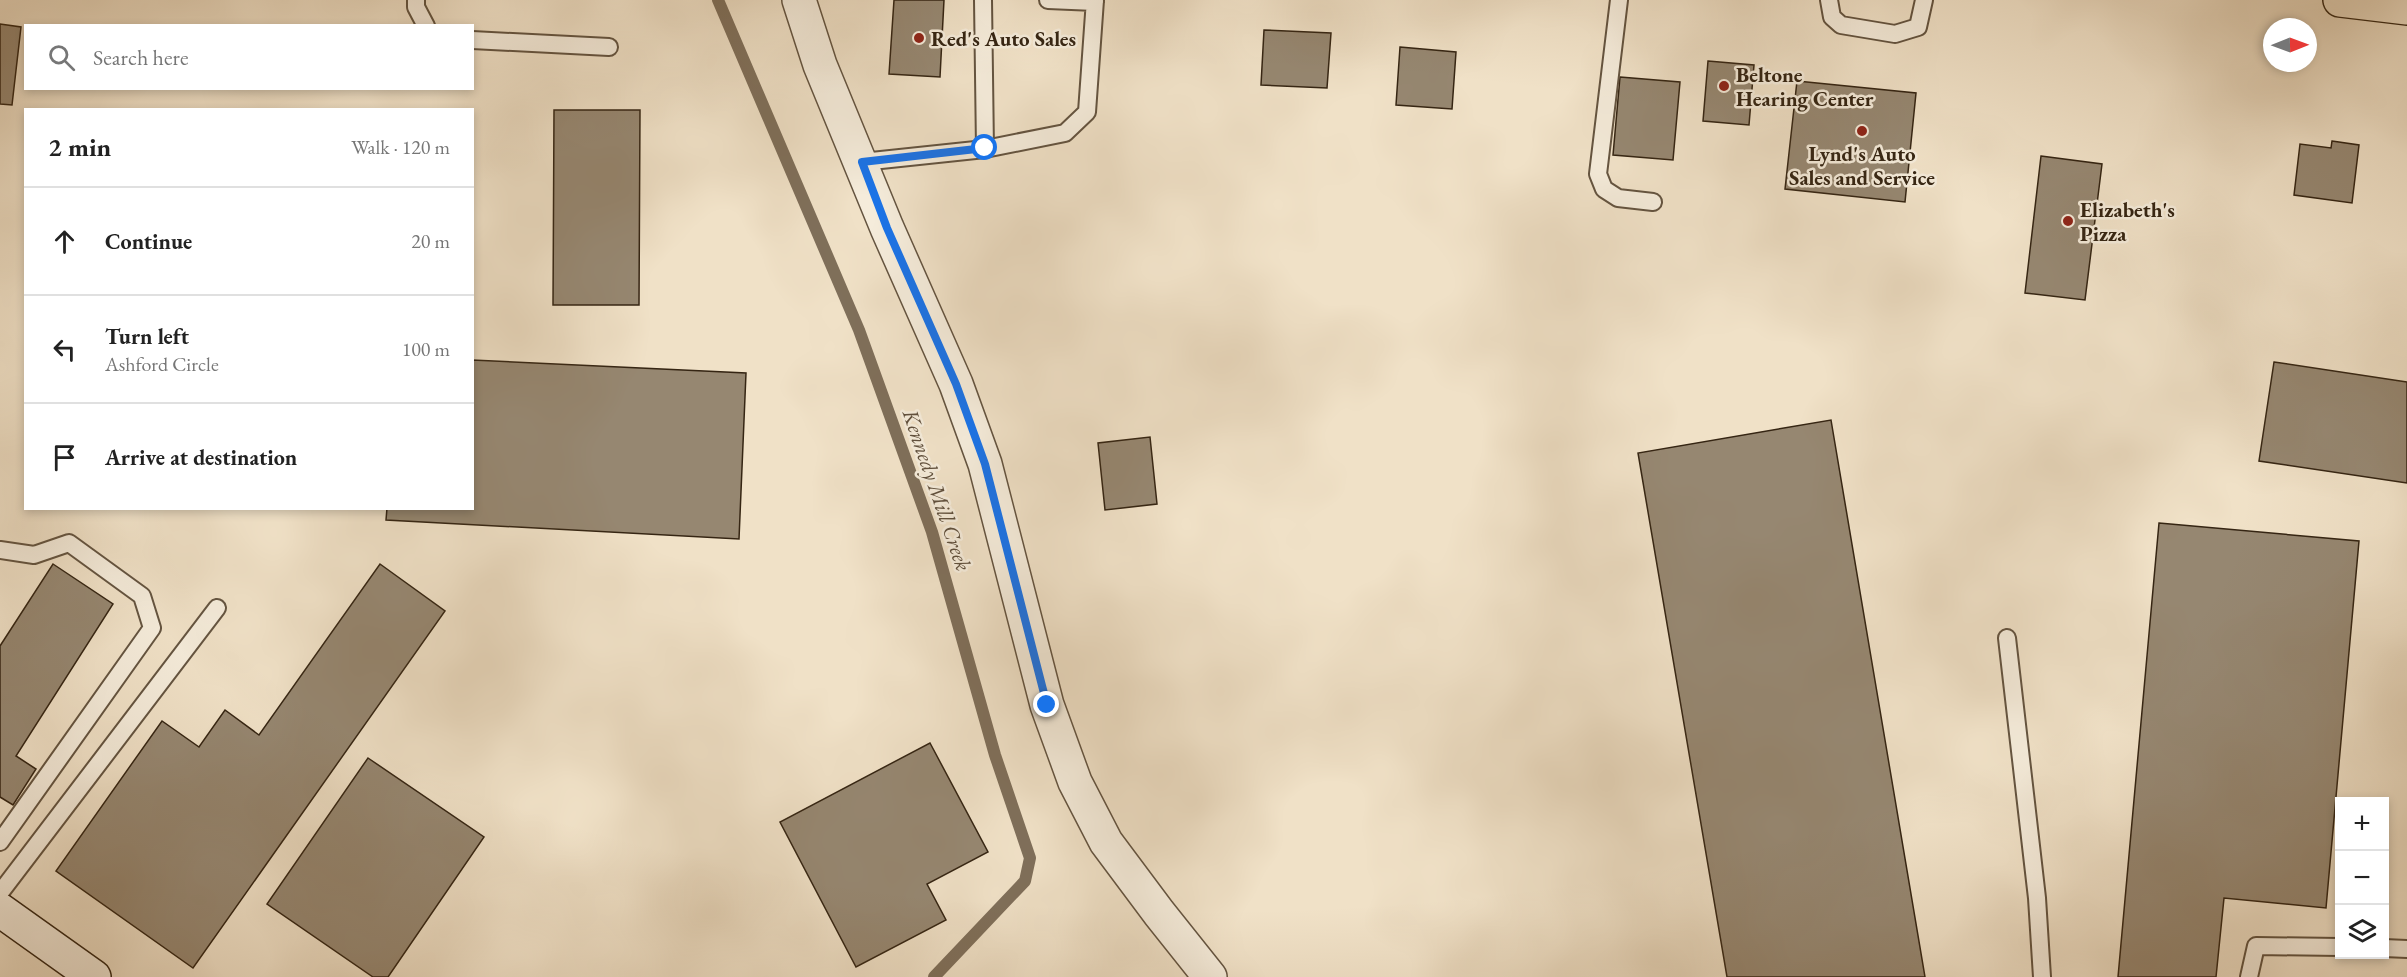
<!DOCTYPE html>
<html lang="en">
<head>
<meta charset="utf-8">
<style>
	:root { --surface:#fff; --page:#f6f6f6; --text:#222; --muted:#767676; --line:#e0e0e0 }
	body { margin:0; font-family:"EB Garamond",serif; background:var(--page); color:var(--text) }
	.controls { position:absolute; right:18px; bottom:18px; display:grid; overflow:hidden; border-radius:0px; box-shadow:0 3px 9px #0003 }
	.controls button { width:54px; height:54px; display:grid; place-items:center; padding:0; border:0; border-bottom:2px solid var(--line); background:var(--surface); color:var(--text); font:30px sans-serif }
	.compass { position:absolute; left:2263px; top:18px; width:54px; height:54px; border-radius:50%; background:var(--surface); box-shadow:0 3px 9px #0003; rotate:89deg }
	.stop { position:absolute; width:18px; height:18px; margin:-14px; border:4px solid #1a73e8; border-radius:50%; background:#fff }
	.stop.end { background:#1a73e8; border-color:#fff; box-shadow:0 2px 6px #0008 }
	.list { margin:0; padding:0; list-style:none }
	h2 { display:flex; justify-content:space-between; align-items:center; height:78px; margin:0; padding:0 24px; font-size:26px }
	h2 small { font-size:20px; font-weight:400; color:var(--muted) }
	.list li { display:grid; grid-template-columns:39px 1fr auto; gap:18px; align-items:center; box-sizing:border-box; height:108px; padding:0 24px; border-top:2px solid var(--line) }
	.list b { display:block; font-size:22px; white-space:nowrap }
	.list p { margin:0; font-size:20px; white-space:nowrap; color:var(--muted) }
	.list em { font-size:20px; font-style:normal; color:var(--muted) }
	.icon { flex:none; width:33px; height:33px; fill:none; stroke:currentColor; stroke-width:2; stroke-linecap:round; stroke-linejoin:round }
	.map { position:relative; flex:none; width:2407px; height:977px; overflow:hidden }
	.search { position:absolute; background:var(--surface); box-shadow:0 3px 9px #0003; left:24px; top:24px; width:450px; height:66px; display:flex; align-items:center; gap:15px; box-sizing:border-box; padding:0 21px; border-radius:0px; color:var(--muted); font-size:22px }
	.panel { position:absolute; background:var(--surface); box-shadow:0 3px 9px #0003; left:24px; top:108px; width:450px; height:402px; border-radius:0px }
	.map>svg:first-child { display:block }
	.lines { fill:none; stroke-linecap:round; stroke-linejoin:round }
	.stream { stroke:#7f6f5a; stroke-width:12 }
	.building { fill:#968771; stroke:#352513; stroke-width:1.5 }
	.lane-casing { stroke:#645440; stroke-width:20 }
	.street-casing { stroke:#645440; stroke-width:36 }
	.secondary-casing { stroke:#352513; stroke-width:36 }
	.primary-casing { stroke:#352513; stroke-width:36 }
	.lane { stroke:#f5ecdb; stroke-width:16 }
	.street { stroke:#f5ecdb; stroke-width:33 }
	.secondary { stroke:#f5ecdb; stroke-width:33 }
	.primary { stroke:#f0e1c7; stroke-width:33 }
	.route { stroke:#1a73e8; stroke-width:8 }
	.poi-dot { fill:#8f2418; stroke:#f5ecdb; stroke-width:2 }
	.labels { text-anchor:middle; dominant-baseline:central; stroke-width:5; stroke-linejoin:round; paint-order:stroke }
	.poi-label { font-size:21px; font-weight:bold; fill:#352513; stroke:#f5ecdb; text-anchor:start }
	.water-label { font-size:22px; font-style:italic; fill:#60503d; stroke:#f5ecdb }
</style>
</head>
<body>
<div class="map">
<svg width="2407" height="977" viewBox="0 0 2407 977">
	<rect width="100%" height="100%" fill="#f0e1c7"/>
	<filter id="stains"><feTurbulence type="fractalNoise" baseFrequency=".00333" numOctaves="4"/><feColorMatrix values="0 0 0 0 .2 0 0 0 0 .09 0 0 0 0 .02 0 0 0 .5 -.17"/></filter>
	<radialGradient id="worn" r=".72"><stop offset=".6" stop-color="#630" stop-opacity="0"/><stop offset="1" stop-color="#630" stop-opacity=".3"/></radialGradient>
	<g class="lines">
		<path class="stream" d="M718 0 859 330 932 532 995 755 1030 858 1025 881 934 977"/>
	</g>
	<path class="building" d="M894 0H944L940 77 889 74Z
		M0 24 21 27 12 105 0 104Z
		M1264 30 1331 33 1327 88 1261 85Z
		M1400 47 1456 52 1452 109 1396 105Z
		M1708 61 1754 65 1749 125 1703 121Z
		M1620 77 1680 82 1673 160 1613 155Z
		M1797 81 1916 93 1905 202 1785 189Z
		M554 110H640L639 305H553Z
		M2332 141 2359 145 2352 203 2294 195 2300 144 2331 148Z
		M2041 156 2102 164 2085 300 2025 293Z
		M472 360 746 373 739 539 386 520 387 508H472Z
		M2274 362 2407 382V483L2259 461Z
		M1831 420 1925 977H1727L1638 453Z
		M1150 437 1157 504 1105 510 1098 443Z
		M2159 523 2359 541 2326 908 2224 898 2216 977H2118Z
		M53 564 113 604 16 756 36 769 13 805 0 797V646Z
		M380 564 445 611 193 968 56 871 162 721 199 747 225 710 259 735Z
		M930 743 988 852 927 884 946 920 856 967 780 822Z
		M368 758 484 837 388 977H373L267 904Z"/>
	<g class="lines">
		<defs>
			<path id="lane" d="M416 0V7L426 26
				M983 0 985 149
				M1048 0 1095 2
				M1619 0 1598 174 1604 189 1618 198 1653 202
				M1829 0 1832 17 1841 25 1895 34 1918 27 1924 0
				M472 40 609 47
				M862 162 985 149 1065 133 1087 112 1095 0
				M0 550 34 555 69 543 142 596 152 628 0 842
				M2007 638 2037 898 2042 977
				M0 893 217 608
				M2384 948 2407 949
				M2249 977 2256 946 2340 947"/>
			<path id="street" d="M799 0 820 65 887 228 956 384 985 464 1047 705 1075 782 1106 842 1159 913 1210 977"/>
			<path id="secondary" d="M0 910 94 977"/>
			<path id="primary" d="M2340 0 2407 8"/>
		</defs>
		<use href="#lane" class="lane-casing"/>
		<use href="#street" class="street-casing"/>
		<use href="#secondary" class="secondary-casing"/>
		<use href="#primary" class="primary-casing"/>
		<use href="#lane" class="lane"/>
		<use href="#street" class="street"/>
		<use href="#secondary" class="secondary"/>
		<use href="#primary" class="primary"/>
	</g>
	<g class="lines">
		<path class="route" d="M985 148 862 162 887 228 956 384 985 464 1047 705"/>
	</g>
	<g class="poi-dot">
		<circle cx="919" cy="38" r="6"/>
		<circle cx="1724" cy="86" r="6"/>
		<circle cx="1862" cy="131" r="6"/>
		<circle cx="2068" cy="221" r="6"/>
	</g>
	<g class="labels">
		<g class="poi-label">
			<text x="931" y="38">Red's Auto Sales</text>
			<text x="1736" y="74">Beltone<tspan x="1736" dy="24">Hearing Center</tspan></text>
			<text x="1862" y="153" text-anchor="middle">Lynd's Auto<tspan x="1862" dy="24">Sales and Service</tspan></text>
			<text x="2080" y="209">Elizabeth's<tspan x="2080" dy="24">Pizza</tspan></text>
		</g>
		<g class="water-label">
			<text transform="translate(937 490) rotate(71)">Kennedy Mill Creek</text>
		</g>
	</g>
	<rect width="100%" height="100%" filter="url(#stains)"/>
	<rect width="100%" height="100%" fill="url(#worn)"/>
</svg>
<div class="controls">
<button>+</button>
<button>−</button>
<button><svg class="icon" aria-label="layers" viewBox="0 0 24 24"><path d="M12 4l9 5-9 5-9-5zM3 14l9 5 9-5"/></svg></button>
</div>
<svg class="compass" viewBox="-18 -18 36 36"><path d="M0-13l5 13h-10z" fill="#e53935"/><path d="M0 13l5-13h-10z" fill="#767676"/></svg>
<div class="stop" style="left:985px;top:148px"></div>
<div class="stop end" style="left:1047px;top:705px"></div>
<div class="search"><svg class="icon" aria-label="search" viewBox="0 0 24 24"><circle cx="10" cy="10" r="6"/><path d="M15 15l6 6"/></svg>Search here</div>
<section class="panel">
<h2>2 min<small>Walk · 120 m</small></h2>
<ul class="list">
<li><svg class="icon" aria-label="ahead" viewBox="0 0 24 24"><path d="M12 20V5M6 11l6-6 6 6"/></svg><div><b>Continue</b></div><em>20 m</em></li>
<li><svg class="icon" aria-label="left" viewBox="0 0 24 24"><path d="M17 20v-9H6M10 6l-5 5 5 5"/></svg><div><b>Turn left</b><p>Ashford Circle</p></div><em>100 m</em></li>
<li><svg class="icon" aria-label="arrive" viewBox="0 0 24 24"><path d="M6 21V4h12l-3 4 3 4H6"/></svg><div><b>Arrive at destination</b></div></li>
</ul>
</section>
</div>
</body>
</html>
